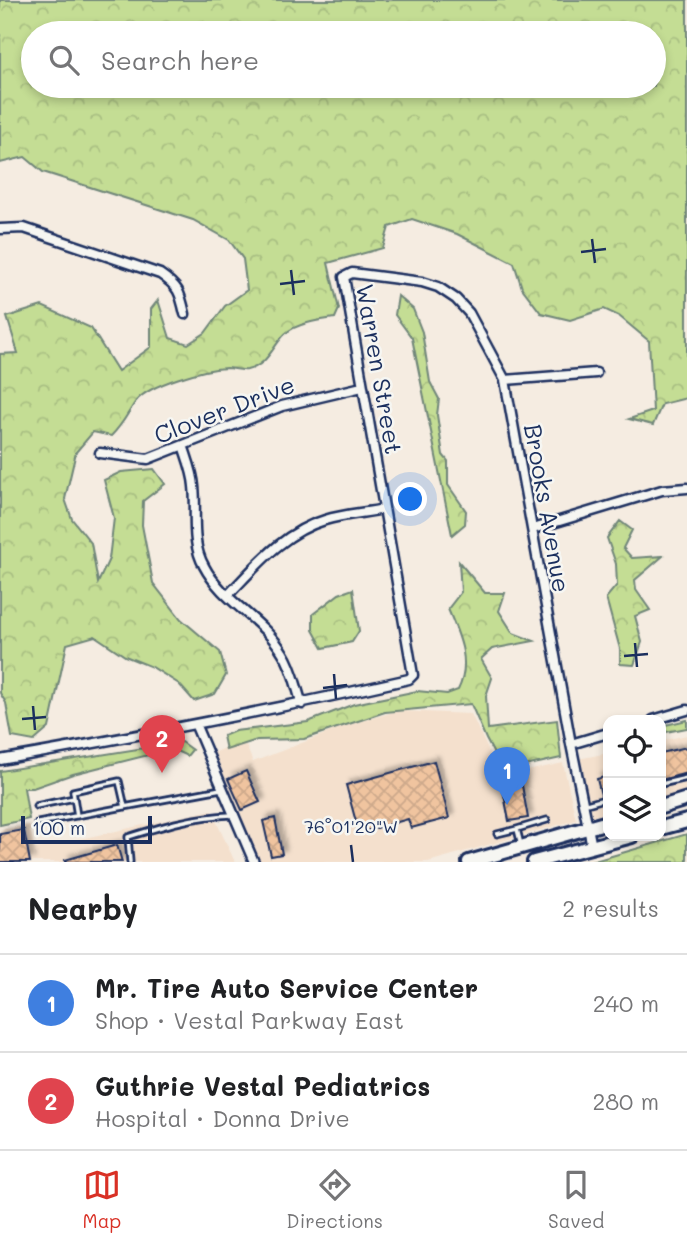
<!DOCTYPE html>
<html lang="en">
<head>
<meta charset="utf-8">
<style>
	:root { --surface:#fff; --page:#f2f2f2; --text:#202124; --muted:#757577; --line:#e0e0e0; --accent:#d93025 }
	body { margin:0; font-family:Mali,sans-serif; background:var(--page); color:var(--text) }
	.controls { position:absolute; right:21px; bottom:21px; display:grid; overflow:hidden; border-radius:14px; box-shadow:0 4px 10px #0003 }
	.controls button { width:63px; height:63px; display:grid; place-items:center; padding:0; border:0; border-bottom:2px solid var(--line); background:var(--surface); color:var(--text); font:35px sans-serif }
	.scale { position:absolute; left:21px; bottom:18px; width:131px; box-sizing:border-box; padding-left:7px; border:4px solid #1b2f5e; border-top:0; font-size:19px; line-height:24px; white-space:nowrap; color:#1b2f5e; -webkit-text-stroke:5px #f6f6f2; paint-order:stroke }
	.you { position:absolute; left:411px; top:500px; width:24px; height:24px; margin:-18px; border:5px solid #fff; border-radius:50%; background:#1a73e8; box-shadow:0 0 0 10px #1a73e833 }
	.badge { display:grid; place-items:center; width:46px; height:46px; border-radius:50%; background:var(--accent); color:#fff; font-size:23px; font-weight:700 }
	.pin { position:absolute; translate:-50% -58px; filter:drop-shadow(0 2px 4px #0008) }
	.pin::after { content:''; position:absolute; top:37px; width:24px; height:21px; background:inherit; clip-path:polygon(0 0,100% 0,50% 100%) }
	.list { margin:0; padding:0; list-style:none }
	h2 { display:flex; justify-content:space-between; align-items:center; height:91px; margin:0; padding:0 28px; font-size:30px }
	h2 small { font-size:23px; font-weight:400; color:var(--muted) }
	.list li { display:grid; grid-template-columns:46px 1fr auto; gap:21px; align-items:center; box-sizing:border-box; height:98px; padding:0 28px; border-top:2px solid var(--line) }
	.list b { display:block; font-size:26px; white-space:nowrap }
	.list p { margin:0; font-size:23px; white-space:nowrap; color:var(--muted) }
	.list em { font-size:23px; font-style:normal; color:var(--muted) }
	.icon { flex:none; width:38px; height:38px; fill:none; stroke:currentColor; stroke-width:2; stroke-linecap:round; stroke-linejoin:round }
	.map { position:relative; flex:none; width:687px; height:862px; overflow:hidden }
	.search { position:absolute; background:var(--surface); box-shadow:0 4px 10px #0003; left:21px; right:21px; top:21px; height:77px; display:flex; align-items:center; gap:18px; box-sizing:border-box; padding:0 24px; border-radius:38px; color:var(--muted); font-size:26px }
	.sheet { height:287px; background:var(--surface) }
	nav { display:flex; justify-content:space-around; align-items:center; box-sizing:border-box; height:98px; border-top:2px solid var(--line); background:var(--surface); font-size:19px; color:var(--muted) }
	nav a { display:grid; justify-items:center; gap:4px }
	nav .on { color:var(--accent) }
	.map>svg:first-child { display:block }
	.built { fill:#f4e0cd }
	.forest { fill:url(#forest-crowns); stroke:#708679; stroke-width:2; fill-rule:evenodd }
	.building { fill:url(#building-cross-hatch); stroke:#1b2f5e; stroke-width:2; filter:url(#shadow) }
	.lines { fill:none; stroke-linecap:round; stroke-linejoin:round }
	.service-casing { stroke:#1b2f5e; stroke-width:9 }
	.minor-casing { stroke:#1b2f5e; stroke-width:13 }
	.primary-casing { stroke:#1b2f5e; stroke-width:18 }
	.service { stroke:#f6f6f2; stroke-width:3.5 }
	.minor { stroke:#f6f6f2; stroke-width:8 }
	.primary { stroke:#f6f6f2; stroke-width:12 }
	.ticks { fill:none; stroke:#1b2f5e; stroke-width:2.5 }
	.labels { text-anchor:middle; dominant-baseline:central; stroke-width:5; stroke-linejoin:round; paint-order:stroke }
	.street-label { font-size:24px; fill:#1b2f5e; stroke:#f6f6f2 }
	.ticks-label { font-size:18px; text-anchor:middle; fill:#1b2f5e; stroke:#f6f6f2; stroke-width:5; stroke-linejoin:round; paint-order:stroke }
</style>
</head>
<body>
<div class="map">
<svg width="687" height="862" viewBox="0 0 687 862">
	<defs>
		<pattern id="forest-crowns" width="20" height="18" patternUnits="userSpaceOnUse" patternTransform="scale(1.75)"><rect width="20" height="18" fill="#c4dd94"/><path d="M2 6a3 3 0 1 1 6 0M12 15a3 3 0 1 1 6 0" fill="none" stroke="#a8be82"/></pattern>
		<pattern id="building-cross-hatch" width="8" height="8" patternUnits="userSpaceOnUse" patternTransform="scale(1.75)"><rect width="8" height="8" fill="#f0c49f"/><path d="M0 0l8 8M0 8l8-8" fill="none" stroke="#cda98b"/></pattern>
		<filter id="shadow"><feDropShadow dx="4.5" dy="-4.5" stdDeviation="2" flood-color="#0004"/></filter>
	</defs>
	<rect width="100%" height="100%" fill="#f5ece1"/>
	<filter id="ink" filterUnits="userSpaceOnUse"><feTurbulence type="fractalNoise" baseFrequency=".0143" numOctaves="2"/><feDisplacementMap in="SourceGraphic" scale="14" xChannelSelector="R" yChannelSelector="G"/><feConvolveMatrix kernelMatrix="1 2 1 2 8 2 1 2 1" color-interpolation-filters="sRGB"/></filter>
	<g filter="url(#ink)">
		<path class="built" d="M397 711 471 714 501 777 563 763 576 820 428 862H260L212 754 243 739 253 762 345 726Z
			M687 735V792L661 799V741Z
			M608 753V812L592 817 578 759Z
			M211 810 235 862H0V830L29 825 35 849Z"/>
		<path class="forest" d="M0 0H687V398L662 404 653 425 629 419 653 411 649 341 619 316 604 309 570 320 541 313 522 288 514 263 457 234 412 219 389 227 383 248 328 263 339 309 335 318C321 320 296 323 285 334 272 347 268 365 247 370 241 371 232 368 226 368 204 369 150 384 136 401 127 414 124 423 111 436L93 432 76 452 65 499 72 519 91 543 98 583 109 559 114 518 104 480 121 472 154 469 165 484 143 501 142 525 153 583 181 619 220 652 226 675 215 694 194 701 179 684 152 667 125 656 95 636 67 644 49 728 34 741 12 737 6 703 0 693V354L18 353 7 317 42 306 91 328 118 371 151 347V309L158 300 170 338 188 344 205 333 225 306 247 290 243 259 229 240 193 220 43 172 25 157 0 163ZM33 33H654V86H33Z
			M398 296 413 309 422 332 430 382 439 399 437 415 443 455 448 461V485L466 511 465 524 452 535 412 338 395 315Z
			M620 521 632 530 623 548 632 558 663 556 635 580 636 590 650 610 635 616 642 642 634 665 620 664V649L606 598 617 585 616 564 607 538Z
			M459 562 485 593H505L499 611 513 633 534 641 492 649 481 659 492 678 486 696 488 729 557 720 561 758 503 771 486 739 471 704 385 712 304 739 257 740 226 750 223 736 235 731 308 722 354 704 417 691 447 694 458 690C472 662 459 635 448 609L461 592Z
			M353 589 359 631 352 642 323 648 313 630V614L339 594Z
			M687 720V728L661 733V726Z
			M181 742 192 750 187 756 172 749 73 774 33 788H24L29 819 0 825V771Z
			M687 834V862H591Z"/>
		<path class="building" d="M687 747V773L661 780V753Z
			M434 761 449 818 411 828 408 819 359 833 346 785Z
			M246 771 260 802 242 810 228 779Z
			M608 776V794L601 795 597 779Z
			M521 780 528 818 509 821 502 784Z
			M275 818 282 854 271 856 263 821Z
			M24 830 30 862H0V834Z
			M117 845 122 862H65V860Z"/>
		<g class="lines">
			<defs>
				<path id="service" d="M661 784 687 778
					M583 805 608 798
					M36 806 74 798
					M77 816 73 791 119 781 125 807
					M38 823 221 789
					M497 834 517 829
					M521 845 517 829 547 820
					M130 862 128 837C163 826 195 816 232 815"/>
				<path id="minor" d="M0 229 24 228 160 274C179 287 180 292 185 314
					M505 380 596 373
					M183 445C187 458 193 472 194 486 197 513 190 541 204 566 222 601 263 619 283 653 293 668 296 687 302 704
					M100 453 148 459 282 406 362 387
					M533 529 662 490 687 488
					M228 595C257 565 284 532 325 520 344 514 365 513 384 509
					M653 720 687 710
					M196 726 254 862
					M571 744 608 733
					M0 760C137 736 273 710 409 679L413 675 344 277 352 273 422 282 438 287 456 299 469 313 505 380 571 744 592 847"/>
				<path id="primary" d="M661 807 687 799
					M661 828 687 821
					M469 862 608 822
					M534 862 632 836"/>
			</defs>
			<use href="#service" class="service-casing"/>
			<use href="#minor" class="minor-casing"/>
			<use href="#primary" class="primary-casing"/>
			<use href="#service" class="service"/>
			<use href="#minor" class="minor"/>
			<use href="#primary" class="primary"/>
		</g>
	</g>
	<path class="ticks" d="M592 239 595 263M581 252 606 249M291 270 294 295M280 284 305 281M635 643 637 667M624 656 648 654M334 674 336 699M323 688 347 685M33 706 35 730M22 719 46 717M351 845 353 862"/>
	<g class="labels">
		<g class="street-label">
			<text transform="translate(380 369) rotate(80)">Warren Street</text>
			<text transform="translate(224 409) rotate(-21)">Clover Drive</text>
			<text transform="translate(548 508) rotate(80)">Brooks Avenue</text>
		</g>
	</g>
	<g class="ticks-label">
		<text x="351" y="833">76°01'20"W</text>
	</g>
</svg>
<div class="controls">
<button><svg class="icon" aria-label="locate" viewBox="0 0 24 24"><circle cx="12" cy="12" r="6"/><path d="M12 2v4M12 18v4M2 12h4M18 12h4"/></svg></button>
<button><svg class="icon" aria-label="layers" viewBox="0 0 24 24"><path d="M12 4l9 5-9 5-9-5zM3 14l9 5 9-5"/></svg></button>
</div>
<div class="scale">100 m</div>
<div class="you"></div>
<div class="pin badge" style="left:507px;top:805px;background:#3f7fe0">1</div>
<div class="pin badge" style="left:162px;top:773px;background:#e0444e">2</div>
<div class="search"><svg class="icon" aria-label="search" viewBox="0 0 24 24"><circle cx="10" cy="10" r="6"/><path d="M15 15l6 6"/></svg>Search here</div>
</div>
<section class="sheet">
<h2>Nearby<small>2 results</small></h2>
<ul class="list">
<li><span class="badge" style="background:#3f7fe0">1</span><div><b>Mr. Tire Auto Service Center</b><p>Shop · Vestal Parkway East</p></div><em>240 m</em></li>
<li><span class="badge" style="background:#e0444e">2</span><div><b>Guthrie Vestal Pediatrics</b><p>Hospital · Donna Drive</p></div><em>280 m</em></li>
</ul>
</section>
<nav>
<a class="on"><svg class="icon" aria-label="map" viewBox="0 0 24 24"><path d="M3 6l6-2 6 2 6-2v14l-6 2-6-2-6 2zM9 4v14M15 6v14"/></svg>Map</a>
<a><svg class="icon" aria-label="directions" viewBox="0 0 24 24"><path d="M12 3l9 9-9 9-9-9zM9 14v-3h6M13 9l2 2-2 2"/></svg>Directions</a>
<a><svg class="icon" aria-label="saved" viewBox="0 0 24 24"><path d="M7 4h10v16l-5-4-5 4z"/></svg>Saved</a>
</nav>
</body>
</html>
